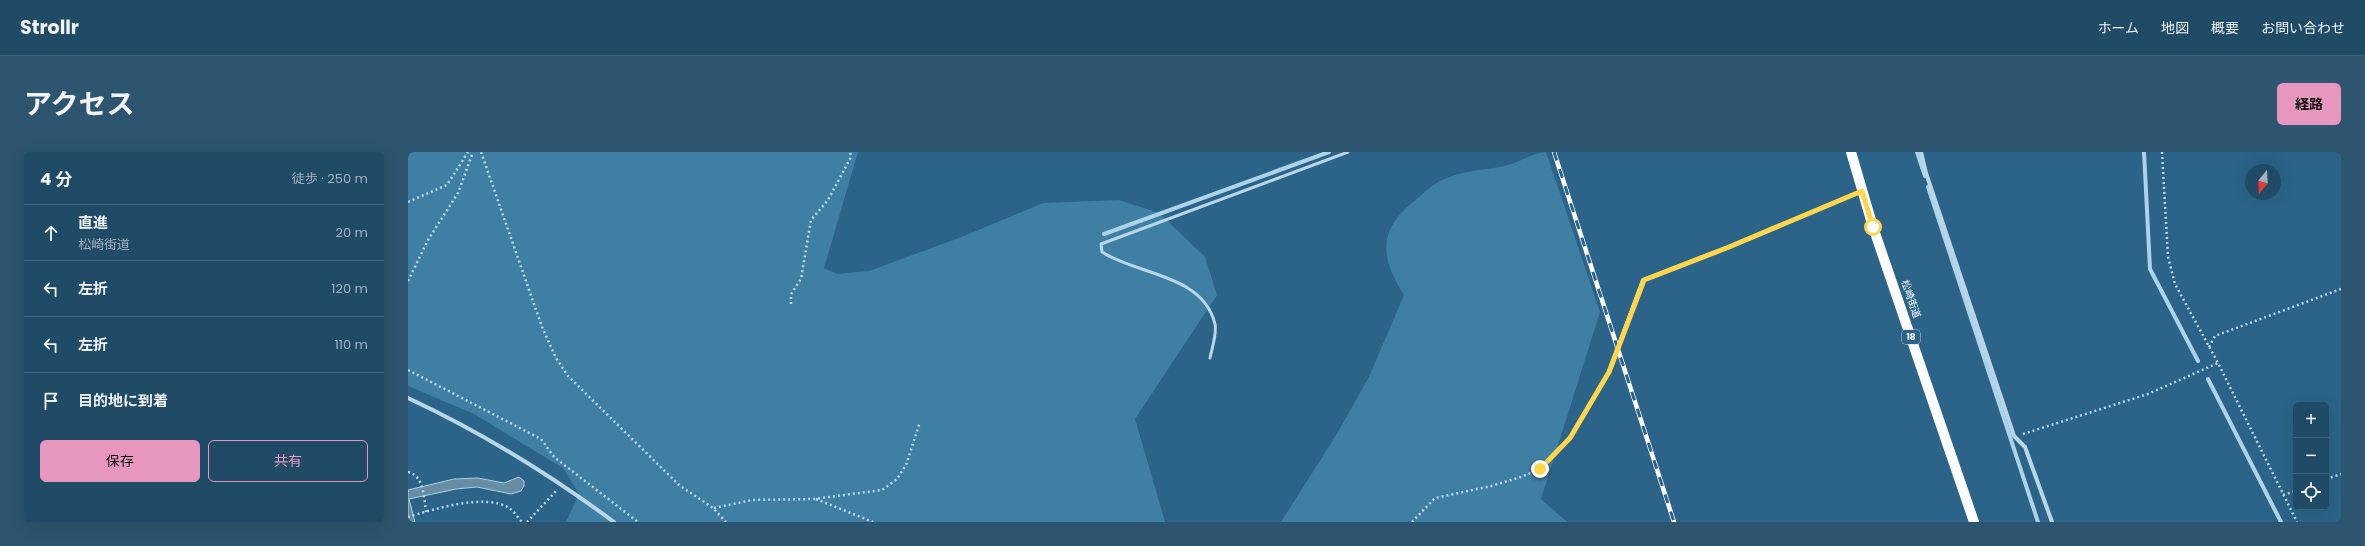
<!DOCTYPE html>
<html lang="ja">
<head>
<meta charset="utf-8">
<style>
	:root { --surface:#204b66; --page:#2d556f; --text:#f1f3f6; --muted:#a2b3bf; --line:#3d637a; --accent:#e797bd }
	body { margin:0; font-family:Poppins,"Noto Sans JP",sans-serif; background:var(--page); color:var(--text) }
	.controls { position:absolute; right:12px; bottom:12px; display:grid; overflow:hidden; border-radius:6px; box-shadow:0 4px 16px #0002 }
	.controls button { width:36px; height:36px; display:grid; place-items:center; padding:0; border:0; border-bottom:1px solid var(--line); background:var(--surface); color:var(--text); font:20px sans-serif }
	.compass { position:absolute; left:1837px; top:12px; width:36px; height:36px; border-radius:50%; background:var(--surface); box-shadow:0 4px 16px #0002; rotate:198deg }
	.stop { position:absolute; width:12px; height:12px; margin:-9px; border:3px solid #ffd54a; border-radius:50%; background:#fff }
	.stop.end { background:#ffd54a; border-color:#fff; box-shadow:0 1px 4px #0008 }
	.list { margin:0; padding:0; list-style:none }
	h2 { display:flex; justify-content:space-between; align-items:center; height:52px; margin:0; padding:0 16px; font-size:17px }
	h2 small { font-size:13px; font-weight:400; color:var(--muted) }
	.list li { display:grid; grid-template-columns:26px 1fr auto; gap:12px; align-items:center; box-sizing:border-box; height:56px; padding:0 16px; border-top:1px solid var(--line) }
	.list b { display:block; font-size:15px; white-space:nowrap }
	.list p { margin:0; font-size:13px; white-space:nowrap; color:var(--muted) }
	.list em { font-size:13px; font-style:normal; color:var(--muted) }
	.actions { display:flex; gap:8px; padding:12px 16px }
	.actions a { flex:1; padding:9px 0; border:1px solid var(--accent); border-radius:6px; text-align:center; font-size:14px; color:var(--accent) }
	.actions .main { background:var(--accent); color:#111 }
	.icon { flex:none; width:22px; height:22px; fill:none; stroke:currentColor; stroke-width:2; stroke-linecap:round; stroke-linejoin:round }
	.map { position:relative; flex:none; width:1933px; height:370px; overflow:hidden; border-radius:6px }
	header { display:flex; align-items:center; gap:24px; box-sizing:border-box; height:56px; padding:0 20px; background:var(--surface); border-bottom:1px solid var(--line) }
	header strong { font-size:19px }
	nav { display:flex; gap:22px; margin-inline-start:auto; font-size:14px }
	.intro { display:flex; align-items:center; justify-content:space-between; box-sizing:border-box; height:96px; padding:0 24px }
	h1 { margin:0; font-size:28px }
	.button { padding:10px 18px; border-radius:6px; background:var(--accent); color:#111; font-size:14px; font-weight:700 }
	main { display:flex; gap:24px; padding:0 24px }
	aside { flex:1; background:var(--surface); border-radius:6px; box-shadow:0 4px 16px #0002 }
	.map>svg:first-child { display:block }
	.green { fill:#407fa4 }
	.water { fill:#678ca3; stroke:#add3e8 }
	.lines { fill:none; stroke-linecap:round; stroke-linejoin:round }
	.stream { stroke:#add3e8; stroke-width:4 }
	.path { stroke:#b8d6e8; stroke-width:2.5; stroke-dasharray:2 3; stroke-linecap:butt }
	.service { stroke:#b8d6e8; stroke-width:3 }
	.minor { stroke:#b8d6e8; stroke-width:4 }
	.primary { stroke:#fafcfe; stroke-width:10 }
	.rail-casing { stroke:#fff; stroke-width:4.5 }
	.rail { stroke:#2b6488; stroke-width:3; stroke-dasharray:9; stroke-linecap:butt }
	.route { stroke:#ffd54a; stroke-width:5 }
	.labels { text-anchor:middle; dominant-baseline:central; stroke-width:3; stroke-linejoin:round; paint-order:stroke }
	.shield { fill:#2b6488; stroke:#bfd0db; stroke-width:1 }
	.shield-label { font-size:9px; font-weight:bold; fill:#fff }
	.street-label { font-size:10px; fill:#fff; stroke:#2b6488 }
</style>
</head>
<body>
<header>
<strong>Strollr</strong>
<nav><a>ホーム</a><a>地図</a><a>概要</a><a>お問い合わせ</a></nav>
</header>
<div class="intro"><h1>アクセス</h1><a class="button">経路</a></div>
<main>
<aside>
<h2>4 分<small>徒歩 · 250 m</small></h2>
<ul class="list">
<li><svg class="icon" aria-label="ahead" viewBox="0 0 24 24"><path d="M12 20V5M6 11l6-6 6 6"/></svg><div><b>直進</b><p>松崎街道</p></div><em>20 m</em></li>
<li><svg class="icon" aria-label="left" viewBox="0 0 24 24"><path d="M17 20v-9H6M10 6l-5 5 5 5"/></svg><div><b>左折</b></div><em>120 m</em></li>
<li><svg class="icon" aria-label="left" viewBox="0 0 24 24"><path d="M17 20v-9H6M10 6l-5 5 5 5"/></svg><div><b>左折</b></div><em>110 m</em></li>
<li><svg class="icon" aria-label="arrive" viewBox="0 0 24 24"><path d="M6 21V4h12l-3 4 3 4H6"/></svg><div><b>目的地に到着</b></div></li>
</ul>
<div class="actions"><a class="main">保存</a><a>共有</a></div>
</aside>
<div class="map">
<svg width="1933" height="370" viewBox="0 0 1933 370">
	<rect width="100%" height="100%" fill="#2b6488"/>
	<path class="green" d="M0 0H450L416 116 429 122 461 119 551 86 635 51 711 48 751 61 797 105 809 143 727 267 757 370H158L171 342 155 316 66 262 0 234Z
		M1138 0 1192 160 1133 347 1159 370H873L927 285 961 225 996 143C970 102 971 76 1010 46 1017 40 1024 33 1032 29 1051 19 1076 18 1097 14 1111 11 1124 1 1138 0Z"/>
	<path class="water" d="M111 325 116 329V334L113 339 103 342 69 335 48 337 1 347 7 370H0V338L46 327 70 326 96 331Z"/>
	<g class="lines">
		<path class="stream" d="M1509 0 1517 24
			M1736 0 1742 117 1790 209
			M1520 35 1630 370
			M696 82 921 0
			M1800 227 1873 370"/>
		<path class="path" d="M73 0 134 175 148 206 160 224 271 333 305 356 318 370
			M1754 0 1760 105 1767 132 1810 211 1889 370
			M0 50 39 33 60 0
			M0 129 20 88 50 41 65 0
			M383 152V142L393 127 403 68 420 48 443 5 442 0
			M1801 195 1807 184 1933 137
			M0 218 133 287 146 305 230 370
			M1615 282 1740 242 1810 211
			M0 320C16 323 16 347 18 360
			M1918 327 1933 322
			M1875 343 1888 339
			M408 347 465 370
			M306 356 344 348 406 347 474 338 489 327 498 313 512 270
			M0 365C26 357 77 341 101 356 106 359 110 366 114 370
			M119 370 149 338
			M1004 370 1027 346 1083 334 1113 325 1132 317 1162 286 1197 227"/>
		<path class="service" d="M802 206C804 196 809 182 807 172 795 122 729 123 694 100L693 92 940 0"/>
		<path class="minor" d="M1513 0 1518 21 1606 284 1617 295 1644 370
			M1201 220 1235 128 1321 95 1454 39
			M0 246C73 280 141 322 206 370"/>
		<path class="primary" d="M1443 0 1465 75 1566 370"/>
		<defs>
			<path id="rail" d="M1146 0 1266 370"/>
		</defs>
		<use href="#rail" class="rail-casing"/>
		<use href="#rail" class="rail"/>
	</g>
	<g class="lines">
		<path class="route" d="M1132 317 1162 286 1201 220 1236 128 1321 95 1454 39 1465 75"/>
	</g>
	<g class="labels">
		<rect class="shield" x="1494" y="178" width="18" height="14" rx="3"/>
		<g class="shield-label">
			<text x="1503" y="185">18</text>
		</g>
		<g class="street-label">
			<text transform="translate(1503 147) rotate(71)">松崎街道</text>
		</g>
	</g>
</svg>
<div class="controls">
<button>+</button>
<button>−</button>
<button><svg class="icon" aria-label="locate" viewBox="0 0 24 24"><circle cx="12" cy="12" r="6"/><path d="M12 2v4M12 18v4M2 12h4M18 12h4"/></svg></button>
</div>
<svg class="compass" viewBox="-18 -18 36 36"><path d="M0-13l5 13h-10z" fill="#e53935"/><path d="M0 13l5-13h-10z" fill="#a2b3bf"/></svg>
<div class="stop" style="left:1465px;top:75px"></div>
<div class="stop end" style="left:1132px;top:317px"></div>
</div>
</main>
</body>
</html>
